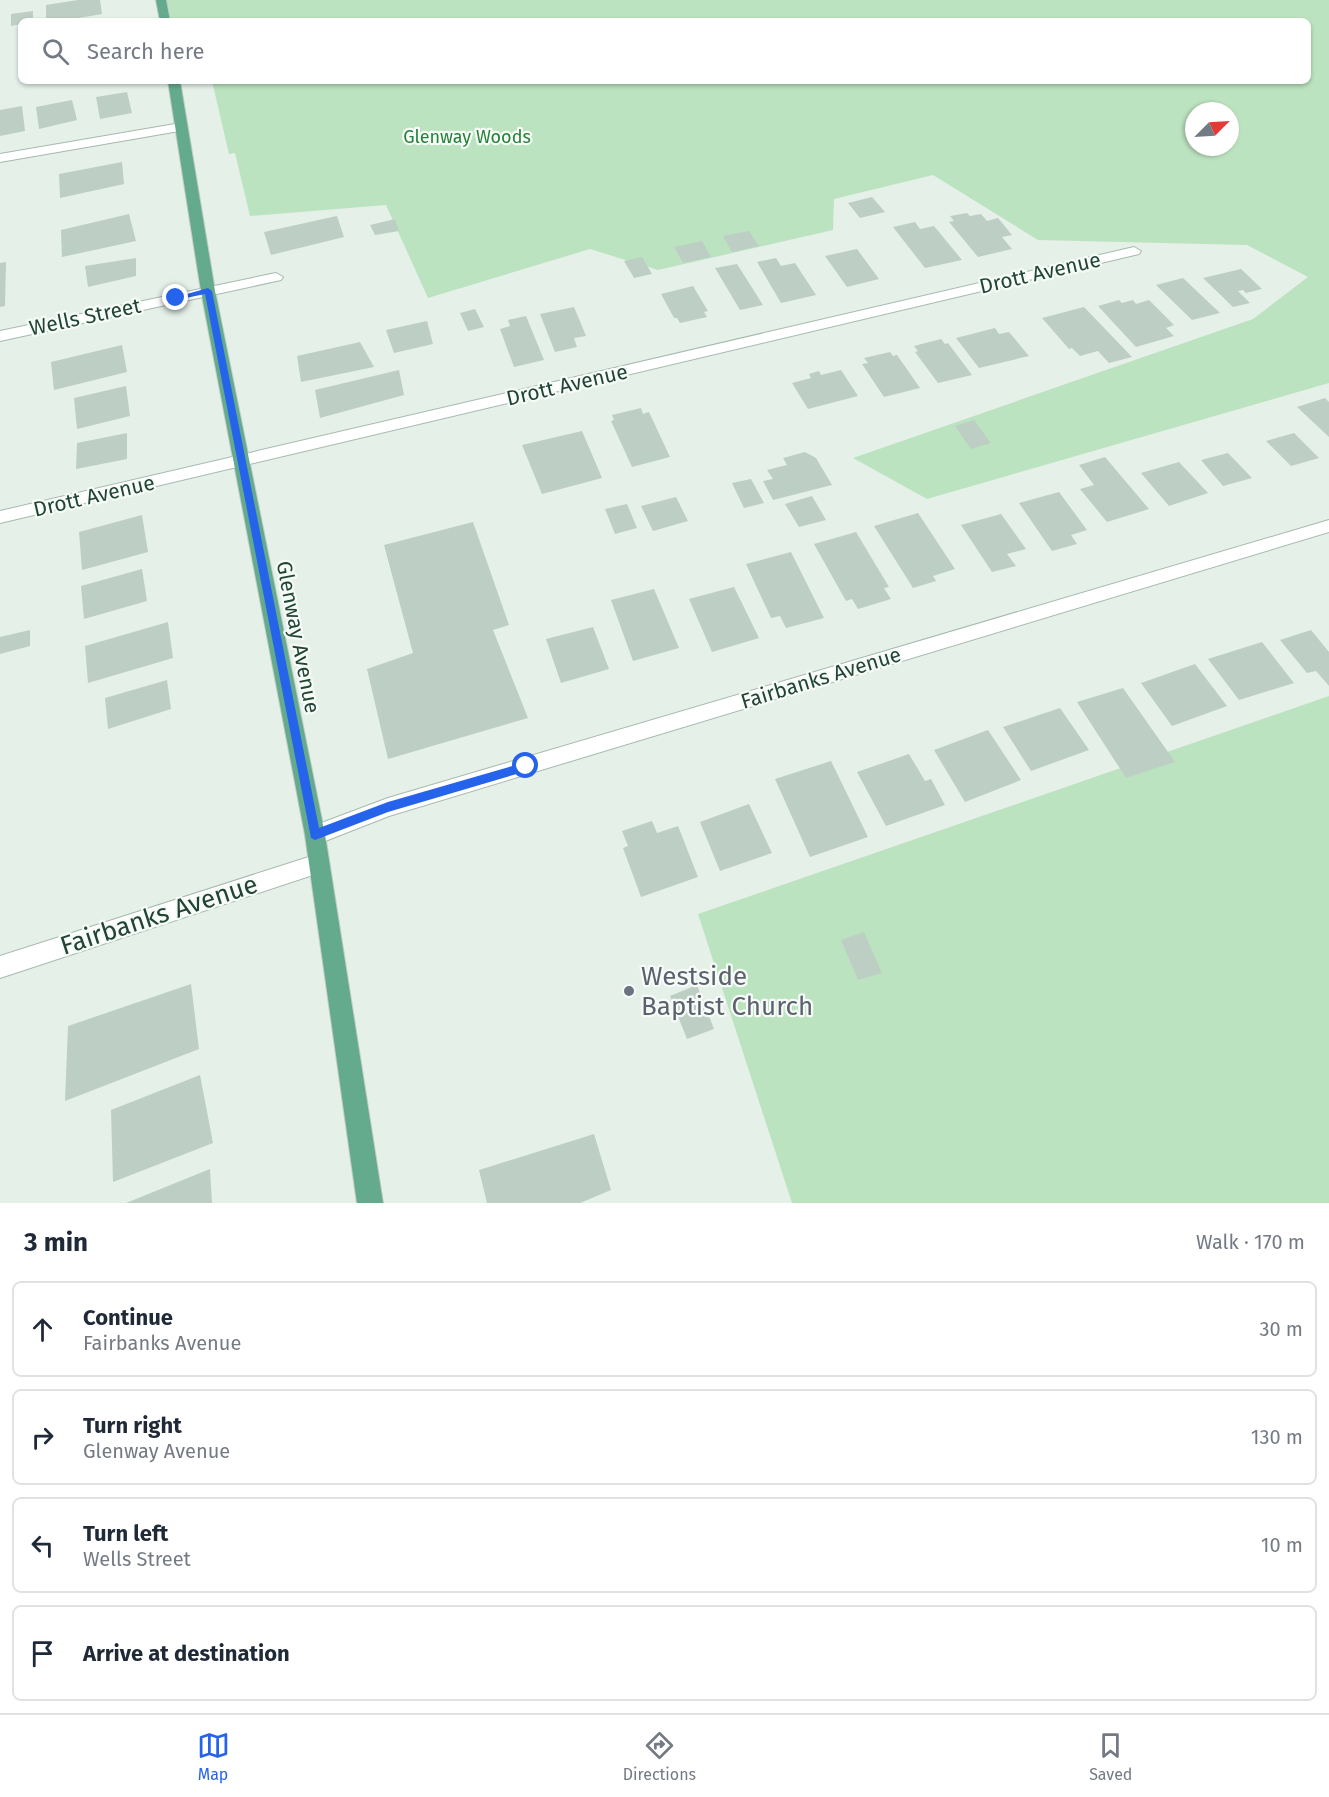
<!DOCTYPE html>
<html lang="en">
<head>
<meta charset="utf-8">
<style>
	:root { --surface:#fff; --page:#f6f6f7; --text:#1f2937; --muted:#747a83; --line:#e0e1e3; --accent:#2563eb }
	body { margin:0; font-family:"Fira Sans",sans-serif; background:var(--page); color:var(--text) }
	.compass { position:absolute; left:1185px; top:102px; width:54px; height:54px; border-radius:50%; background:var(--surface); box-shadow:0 2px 4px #0004; rotate:66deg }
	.stop { position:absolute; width:18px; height:18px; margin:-14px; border:4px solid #2563eb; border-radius:50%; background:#fff }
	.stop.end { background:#2563eb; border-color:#fff; box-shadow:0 2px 6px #0008 }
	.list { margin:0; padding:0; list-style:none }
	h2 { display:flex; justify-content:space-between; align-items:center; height:78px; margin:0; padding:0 24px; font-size:26px }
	h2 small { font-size:20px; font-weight:400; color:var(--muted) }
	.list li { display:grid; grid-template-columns:39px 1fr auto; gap:18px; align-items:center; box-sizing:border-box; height:96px; margin:0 12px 12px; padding:0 12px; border:2px solid var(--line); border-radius:9px }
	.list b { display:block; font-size:22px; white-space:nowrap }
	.list p { margin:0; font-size:20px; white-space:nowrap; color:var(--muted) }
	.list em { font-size:20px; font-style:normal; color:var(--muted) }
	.icon { flex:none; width:33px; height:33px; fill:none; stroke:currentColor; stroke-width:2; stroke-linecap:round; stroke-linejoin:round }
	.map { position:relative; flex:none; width:1329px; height:1203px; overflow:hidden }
	.search { position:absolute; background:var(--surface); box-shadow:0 2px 4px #0004; left:18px; right:18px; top:18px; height:66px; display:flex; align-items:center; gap:15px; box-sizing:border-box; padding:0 21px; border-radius:9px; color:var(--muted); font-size:22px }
	.sheet { height:510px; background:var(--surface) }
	nav { display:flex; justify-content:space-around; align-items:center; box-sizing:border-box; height:84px; border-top:2px solid var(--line); background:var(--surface); font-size:16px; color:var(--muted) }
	nav a { display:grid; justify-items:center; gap:3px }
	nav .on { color:var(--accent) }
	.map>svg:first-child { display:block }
	.green { fill:#bce3bf; fill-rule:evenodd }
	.building { fill:#bdcec4 }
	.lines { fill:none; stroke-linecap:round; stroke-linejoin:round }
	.minor-casing { stroke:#a6b9af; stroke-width:2 }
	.primary-casing { stroke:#c1cbc6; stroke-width:2 }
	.minor { fill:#fff; fill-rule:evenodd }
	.primary { fill:#64aa8c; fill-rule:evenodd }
	.route { fill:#2563eb }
	.worship-dot { fill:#6b7280; stroke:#f6fbf8; stroke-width:2 }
	.labels { text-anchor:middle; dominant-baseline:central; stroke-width:4.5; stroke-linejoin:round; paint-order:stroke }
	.far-park-label { font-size:18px; fill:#268139; stroke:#f6fbf8 }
	.street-label { font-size:21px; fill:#214435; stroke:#f6fbf8 }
	.near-street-label { font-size:26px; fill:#214435; stroke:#f6fbf8 }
	.near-worship-label { font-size:26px; fill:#5b616d; stroke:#f6fbf8; text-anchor:start }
</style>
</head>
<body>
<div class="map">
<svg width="1329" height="1203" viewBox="0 0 1329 1203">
	<rect width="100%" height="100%" fill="#e5f0e9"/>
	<path class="green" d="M161 0H1329V383L927 499 853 458 1253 319 1308 277 1247 245 1038 240 933 175 834 199 833 230 658 270 590 249 428 298 386 205 250 216 235 153 229 154 212 81H1308V21H165ZM1194 111H1230V147H1194Z
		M1329 696V1203H792L698 914Z"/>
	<path class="building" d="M78 0H100L102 14 61 21H46V5Z
		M33 11V21H21V24L11 26V14Z
		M127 92 132 113 100 119 96 97Z
		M72 100 77 120 39 129 36 107Z
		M22 106 25 131 0 136V110Z
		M122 162 124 184 60 198 59 174Z
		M872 197 885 212 860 218 848 203Z
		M967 213 970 216 981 214 987 221 998 218 1012 235 1002 237 1012 249 978 257 949 222 954 221 950 216Z
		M129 214 136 241 62 257 61 230Z
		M337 216 344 237 271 255 264 232Z
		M395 219 399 231 375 235 370 225Z
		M915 222 920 229 934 226 962 260 925 268 893 227Z
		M749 231 759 246 732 252 723 236Z
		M702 241 711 257 683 263 674 247Z
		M857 249 879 279 847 287 825 256Z
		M642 257 652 274 634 278 624 261Z
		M136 258V276L88 287 85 266Z
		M776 258 781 266 795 263 816 295 781 303 757 262Z
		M6 262 5 306 0 307V263Z
		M737 264 763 305 740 310 715 268Z
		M1241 269 1262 289 1246 293 1243 290 1238 291 1250 303 1233 307 1203 278Z
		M1183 278 1220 313 1192 320 1156 285Z
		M693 286 708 311 704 312 707 317 680 323 677 318H674L661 294Z
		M1119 300 1122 303 1133 300 1136 304 1149 300 1174 325 1166 328 1174 336 1136 347 1098 306Z
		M574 307 586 336 574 338 577 347 555 352 540 314Z
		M1084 307 1132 357 1109 363 1098 351 1080 356 1072 348 1069 349 1042 318Z
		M475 309 484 327 468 331 460 313Z
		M526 316 544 360 514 367 500 329 510 326 508 320Z
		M427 321 433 344 394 353 386 330Z
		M995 328 999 334 1009 332 1029 356 979 368 956 338Z
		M941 339 945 344 948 343 972 375 938 383 915 352 918 351 914 346Z
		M360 342 374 367 301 382 297 356Z
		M122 345 127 372 54 390 51 362Z
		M890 352 893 356 897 355 920 388 884 397 862 364 868 363 864 358Z
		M399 370 404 395 320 418 315 390Z
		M841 370 858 396 808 409 792 383 811 378 809 374 819 371 821 375Z
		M126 386 130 416 77 429 74 398Z
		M1325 398 1329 402V437L1297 407Z
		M641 408 643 414 649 412 670 457 632 467 611 421 614 420 612 415Z
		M974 420 991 443 971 449 955 426Z
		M582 431 602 478 542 494 522 445Z
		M127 433V459L76 469 77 443Z
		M1294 433 1319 458 1291 466 1266 441Z
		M805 452 816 458 832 485 773 500 763 481 773 479 767 470 787 465 783 458Z
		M1228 453 1252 478 1223 486 1201 460Z
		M1105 457 1149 509 1107 522 1080 489 1094 485 1079 465Z
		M1179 462 1208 493 1169 506 1141 473Z
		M751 479 764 503 744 508 732 483Z
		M1059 492 1087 530 1071 535 1077 544 1052 551 1019 503Z
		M812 496 826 520 799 527 785 504Z
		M676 497 688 521 653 531 641 506Z
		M627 504 637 528 615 534 605 509Z
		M918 513 955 569 933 576 936 581 913 588 874 526Z
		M1001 514 1026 549 1007 554 1016 566 992 572 961 525Z
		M142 515 148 552 82 570 79 532Z
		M473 522 509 625 493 630 528 718 388 759 367 669 413 653 384 545Z
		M856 532 889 587 884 588 891 599 858 609 852 599 846 601 814 544Z
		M791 552 824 618 786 628 780 616 771 618 746 564Z
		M142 569 147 601 84 619 81 586Z
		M734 587 759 638 712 652 689 599Z
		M654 589 679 648 633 661 611 600Z
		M168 622 173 658 88 683 85 646Z
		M593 627 609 669 561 683 546 639Z
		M30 630V646L0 654V637Z
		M1311 630 1329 652V686L1316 671 1307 673 1280 640Z
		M1262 642 1294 683 1239 700 1208 659Z
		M1195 664 1227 706 1172 726 1141 683Z
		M167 680 171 709 108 729 105 698Z
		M1123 688 1175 762 1126 778 1077 702Z
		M1060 708 1089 750 1031 771 1003 727Z
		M988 730 1021 780 965 802 934 750Z
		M909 754 925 781 931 779 945 805 886 826 857 772Z
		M831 761 868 837 810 857 775 779Z
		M749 804 772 853 720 871 700 822Z
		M652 821 657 833 678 826 698 877 641 897 623 848 628 846 622 831Z
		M864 932 882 973 858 980 841 940Z
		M191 984 199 1049 65 1101 68 1026Z
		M697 985 714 1029 687 1039 670 996Z
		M200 1075 213 1143 113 1182 111 1110Z
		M594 1134 611 1190 580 1203H487L479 1170Z
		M210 1169 212 1203H126Z"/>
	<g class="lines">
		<defs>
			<path id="minor" d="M181 123 187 127 185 130 0 162V154Z
				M1134 247 1141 251 1139 254 0 523V511Z
				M276 273 283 277 281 280 0 341V331Z
				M1329 520V532L389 816 315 845 308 842 305 835 308 828 388 798Z
				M318 854 325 857 329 864 325 871 0 978V956Z"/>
			<path id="primary" d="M156 0H166L170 21H160Z
				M168 81H180L215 291 325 835 383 1203H357L305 835 201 291Z"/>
		</defs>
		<use href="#minor" class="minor-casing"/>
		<use href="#primary" class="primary-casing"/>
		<use href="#minor" class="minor"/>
		<use href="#primary" class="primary"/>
	</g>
	<path class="route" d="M208 288 212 291 319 828 388 802 526 762 532 766 530 770 388 812 315 840 311 838 205 294 176 300 173 298Z"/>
	<circle class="worship-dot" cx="629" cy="991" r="6"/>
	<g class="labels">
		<g class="far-park-label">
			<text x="467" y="137">Glenway Woods</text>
		</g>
		<g class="street-label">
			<text transform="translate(1040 273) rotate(-13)">Drott Avenue</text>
			<text transform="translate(85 317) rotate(-12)">Wells Street</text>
			<text transform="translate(567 385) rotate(-13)">Drott Avenue</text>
			<text transform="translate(94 496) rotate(-13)">Drott Avenue</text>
			<text transform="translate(298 637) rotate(79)">Glenway Avenue</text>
			<text transform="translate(821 678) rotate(-17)">Fairbanks Avenue</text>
		</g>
		<g class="near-street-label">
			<text transform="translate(159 915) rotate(-18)">Fairbanks Avenue</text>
		</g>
		<g class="near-worship-label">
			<text x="641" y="976">Westside<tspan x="641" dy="30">Baptist Church</tspan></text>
		</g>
	</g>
</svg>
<svg class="compass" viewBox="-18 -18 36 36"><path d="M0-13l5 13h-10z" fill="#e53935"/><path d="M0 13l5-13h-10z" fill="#747a83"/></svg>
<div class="stop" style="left:526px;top:766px"></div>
<div class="stop end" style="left:176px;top:298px"></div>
<div class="search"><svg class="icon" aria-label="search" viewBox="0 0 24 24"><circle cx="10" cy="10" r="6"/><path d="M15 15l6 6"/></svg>Search here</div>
</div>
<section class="sheet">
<h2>3 min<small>Walk · 170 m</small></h2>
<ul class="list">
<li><svg class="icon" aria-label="ahead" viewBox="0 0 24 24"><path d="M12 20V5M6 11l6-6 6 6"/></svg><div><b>Continue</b><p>Fairbanks Avenue</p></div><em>30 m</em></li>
<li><svg class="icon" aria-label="right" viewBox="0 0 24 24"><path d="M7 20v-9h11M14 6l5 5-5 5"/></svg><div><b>Turn right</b><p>Glenway Avenue</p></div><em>130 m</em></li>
<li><svg class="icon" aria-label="left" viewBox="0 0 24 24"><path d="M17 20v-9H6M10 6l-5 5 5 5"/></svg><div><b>Turn left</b><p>Wells Street</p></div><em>10 m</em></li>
<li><svg class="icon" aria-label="arrive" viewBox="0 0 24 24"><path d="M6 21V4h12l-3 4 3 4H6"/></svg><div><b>Arrive at destination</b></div></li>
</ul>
</section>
<nav>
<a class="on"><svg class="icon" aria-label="map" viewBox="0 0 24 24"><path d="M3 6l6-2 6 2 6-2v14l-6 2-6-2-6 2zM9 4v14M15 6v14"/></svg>Map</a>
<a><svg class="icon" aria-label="directions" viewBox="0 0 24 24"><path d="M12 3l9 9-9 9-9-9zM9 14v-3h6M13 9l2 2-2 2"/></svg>Directions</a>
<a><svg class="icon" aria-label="saved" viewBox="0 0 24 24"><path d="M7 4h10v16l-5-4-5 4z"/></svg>Saved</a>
</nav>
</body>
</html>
